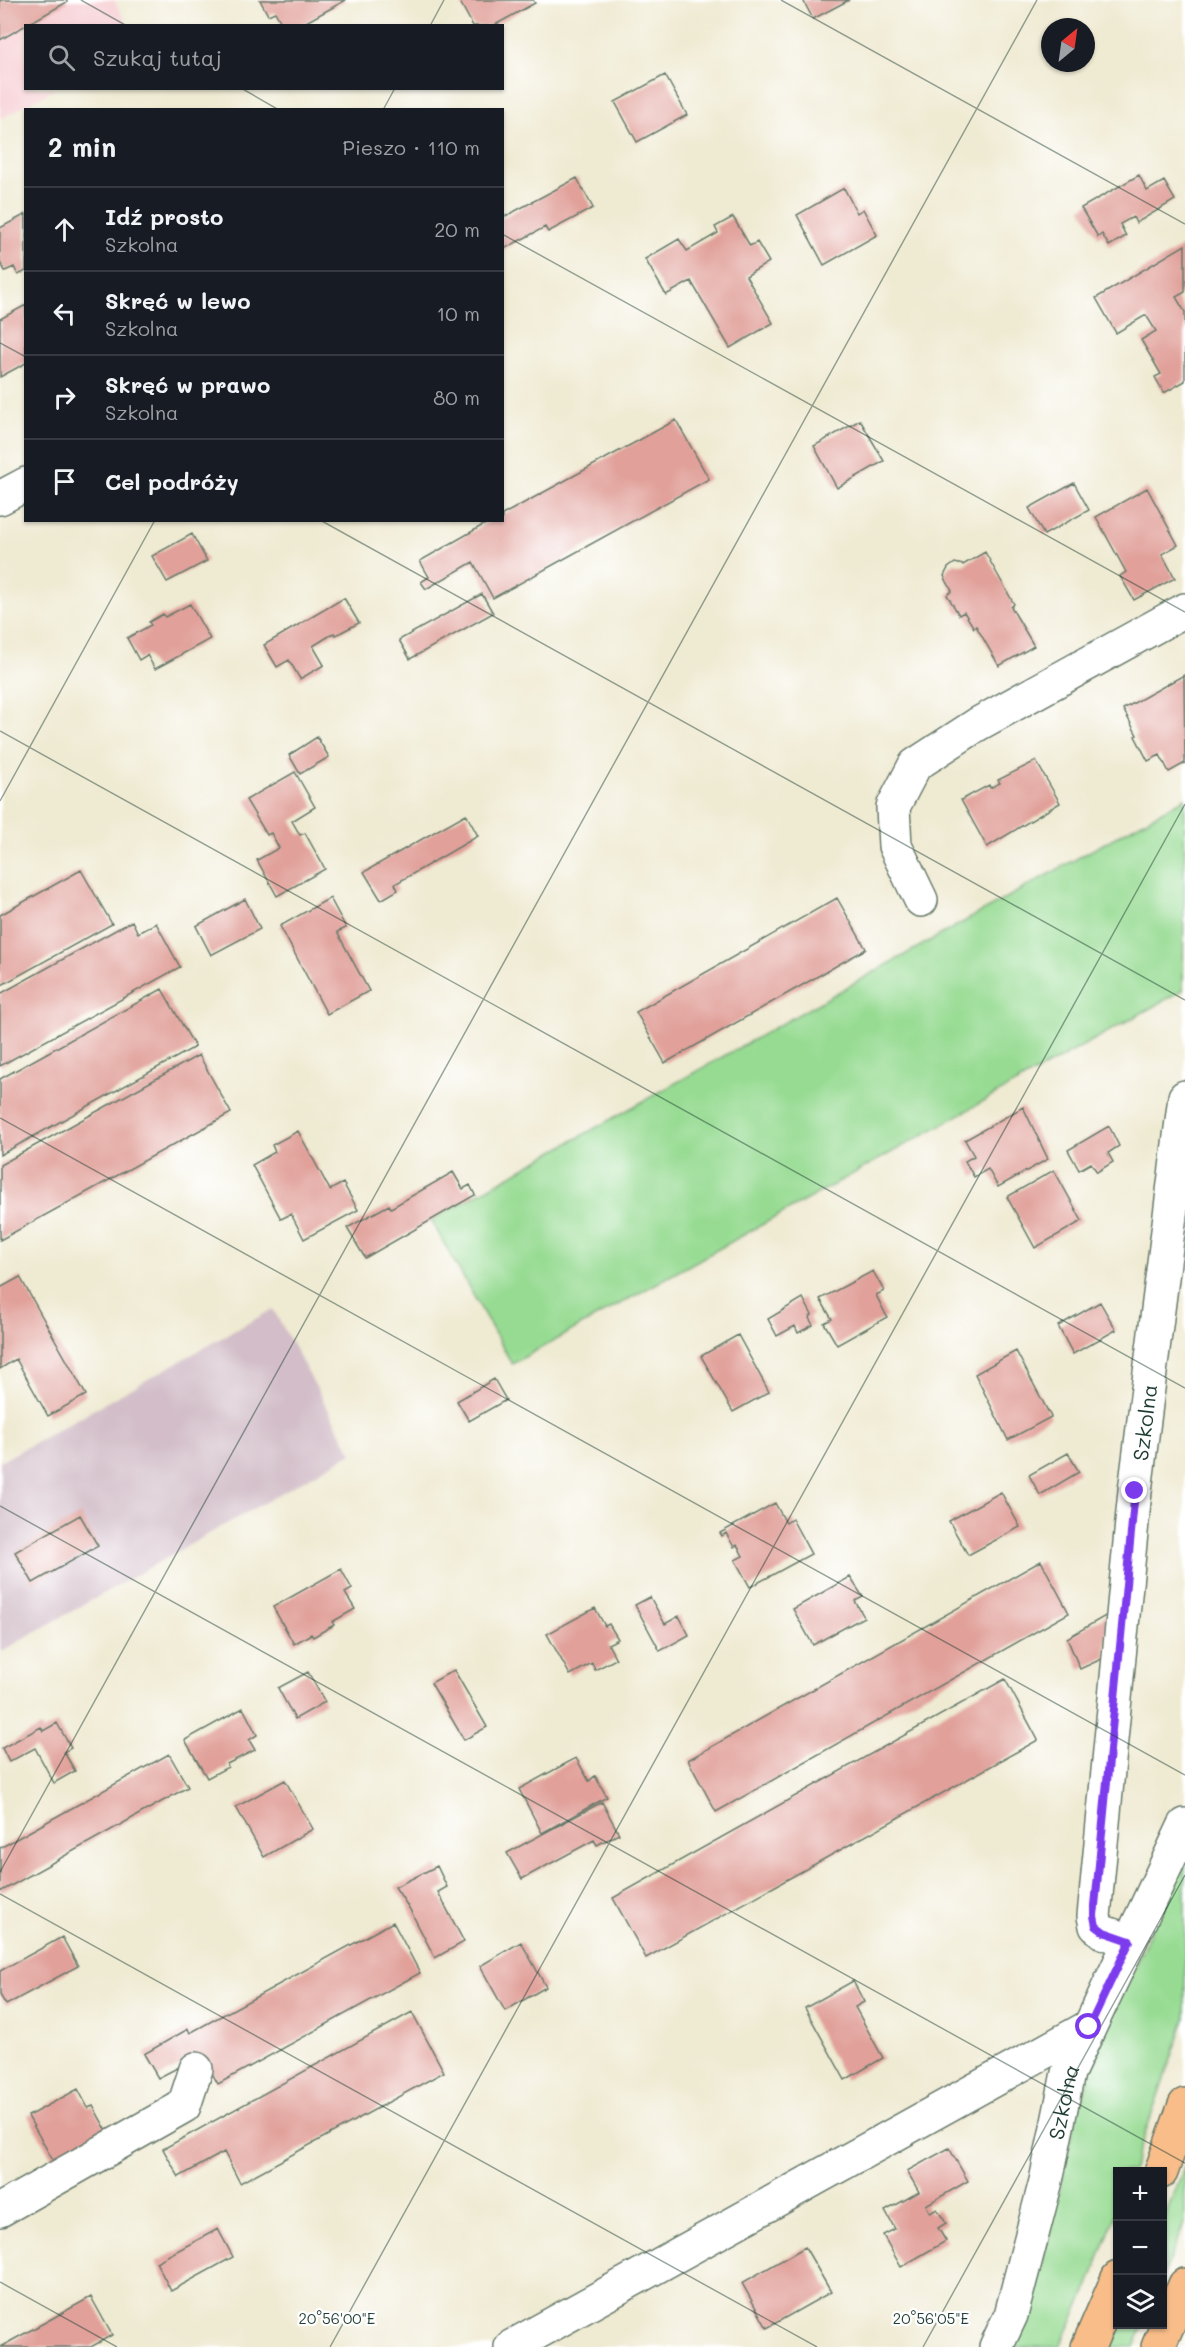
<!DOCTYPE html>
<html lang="pl">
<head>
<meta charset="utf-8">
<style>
	:root { --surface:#171b24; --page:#20242c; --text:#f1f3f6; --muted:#9ea1a6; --line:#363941 }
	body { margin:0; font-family:Mali,sans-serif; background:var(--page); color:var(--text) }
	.controls { position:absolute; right:18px; bottom:18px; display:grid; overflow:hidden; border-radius:0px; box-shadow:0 2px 4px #0004 }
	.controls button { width:54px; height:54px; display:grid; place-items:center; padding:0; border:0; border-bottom:2px solid var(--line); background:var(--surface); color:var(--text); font:30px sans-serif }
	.compass { position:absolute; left:1041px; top:18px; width:54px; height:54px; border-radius:50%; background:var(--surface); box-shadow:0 2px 4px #0004; rotate:29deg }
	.stop { position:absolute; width:18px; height:18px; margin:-14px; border:4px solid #7c3aed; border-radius:50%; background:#fff }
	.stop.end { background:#7c3aed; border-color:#fff; box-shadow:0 2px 6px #0008 }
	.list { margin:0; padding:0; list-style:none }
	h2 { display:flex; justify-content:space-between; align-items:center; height:78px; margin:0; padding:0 24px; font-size:26px }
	h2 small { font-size:20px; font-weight:400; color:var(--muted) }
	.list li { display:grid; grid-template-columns:39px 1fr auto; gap:18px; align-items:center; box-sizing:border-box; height:84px; padding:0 24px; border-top:2px solid var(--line) }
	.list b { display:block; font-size:22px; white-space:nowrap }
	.list p { margin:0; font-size:20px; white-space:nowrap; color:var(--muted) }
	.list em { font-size:20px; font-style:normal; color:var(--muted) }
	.icon { flex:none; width:33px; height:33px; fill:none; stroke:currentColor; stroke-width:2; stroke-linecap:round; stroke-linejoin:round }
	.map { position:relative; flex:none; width:1185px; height:2347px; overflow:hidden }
	.search { position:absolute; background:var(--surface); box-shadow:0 2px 4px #0004; left:24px; top:24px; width:480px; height:66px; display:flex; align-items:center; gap:15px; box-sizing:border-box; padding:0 21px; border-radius:0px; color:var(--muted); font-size:22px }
	.panel { position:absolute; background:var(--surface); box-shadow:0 2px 4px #0004; left:24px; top:108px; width:480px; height:414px; border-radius:0px }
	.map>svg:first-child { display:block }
	.built { fill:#f7cfd4 }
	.industrial { fill:#d2bdc8 }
	.green { fill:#97db93; stroke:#5b8c64; stroke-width:1.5 }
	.building { fill:#e1a09a }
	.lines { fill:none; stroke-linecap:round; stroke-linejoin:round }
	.minor-casing { stroke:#687a6b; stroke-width:36 }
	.major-casing { stroke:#687a6b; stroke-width:36 }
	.minor { stroke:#fff; stroke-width:33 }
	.major { stroke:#f8bd89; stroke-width:33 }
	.route { stroke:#7c3aed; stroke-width:8 }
	.ticks { fill:none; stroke:#1f3d34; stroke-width:1.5; stroke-opacity:0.45 }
	.labels { text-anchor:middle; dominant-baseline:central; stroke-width:4.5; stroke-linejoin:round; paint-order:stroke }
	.street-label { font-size:21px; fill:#1f3d34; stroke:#fff }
	.ticks-label { font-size:15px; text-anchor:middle; fill:#1f3d34; stroke:#fff; stroke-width:4.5; stroke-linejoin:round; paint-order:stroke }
</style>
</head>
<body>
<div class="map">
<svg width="1185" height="2347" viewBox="0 0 1185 2347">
	<rect width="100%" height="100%" fill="#fff"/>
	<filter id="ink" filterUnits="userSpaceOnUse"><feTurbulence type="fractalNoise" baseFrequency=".0167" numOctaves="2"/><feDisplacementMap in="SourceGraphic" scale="12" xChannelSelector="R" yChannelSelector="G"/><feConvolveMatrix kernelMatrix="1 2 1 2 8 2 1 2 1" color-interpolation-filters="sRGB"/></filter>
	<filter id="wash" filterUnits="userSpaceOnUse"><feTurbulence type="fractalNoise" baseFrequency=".008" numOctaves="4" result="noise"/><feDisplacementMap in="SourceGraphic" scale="24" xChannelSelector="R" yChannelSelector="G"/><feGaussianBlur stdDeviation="1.35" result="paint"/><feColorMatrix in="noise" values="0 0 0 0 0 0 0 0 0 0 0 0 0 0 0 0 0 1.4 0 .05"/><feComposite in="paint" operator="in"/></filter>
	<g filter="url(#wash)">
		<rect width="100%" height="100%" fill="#efead2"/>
		<path class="built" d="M0 0H114L128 25 26 26V88L55 89 0 119Z"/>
		<path class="industrial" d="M273 1309 352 1453 0 1652V1462Z"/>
		<path class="green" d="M1185 798 1183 990 512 1364 431 1220Z
			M1185 1855V2019L1132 2171 1118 2172 1117 2211 1088 2288 1060 2347H1013L1035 2295 1073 2128 1098 2047Z
			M1185 2166V2221L1163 2276V2221Z
			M1120 2325H1143L1134 2347H1111Z"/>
		<g id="blocks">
			<path class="building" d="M0 0H66L67 2 0 40Z
				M260 0H346L299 26H283L275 12 268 15Z
				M459 0H533L535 3 493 26H473Z
				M803 0H849L813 19Z
				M665 75 687 115 637 142 615 102Z
				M1139 175 1147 191 1164 181 1175 200 1136 223 1133 217 1120 224 1126 236 1109 246 1102 234 1098 237 1081 208Z
				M577 178 593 208 548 232 545 227 502 250V218Z
				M844 188 857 213 863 209 877 235 824 265 797 215Z
				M26 214V271L18 275 14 267 5 271 0 262V228Z
				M733 217 750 246 757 242 769 262 746 276 773 323 730 348 691 281 666 295 645 259 679 239 687 251 718 233 715 227Z
				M1185 245V292L1176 297 1185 312V381L1164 393 1155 377 1161 374 1141 340 1156 331 1146 315 1116 333 1096 298Z
				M26 305V363L0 377V319Z
				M676 420 709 479 493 598 473 562 426 589 421 582 429 577 420 561 492 520H502V515Z
				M860 420 884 461 837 488 814 446Z
				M1074 483 1089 510 1044 535 1029 508Z
				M1147 488 1178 545 1162 554 1175 578 1134 600 1120 576 1126 572 1096 517Z
				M192 534 207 561 167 582 152 556Z
				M985 552 1014 604 1011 607 1034 646 999 666 976 626 974 628 964 612 959 615 947 595 952 591 944 576 948 568 955 563 963 565Z
				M482 594 493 613 410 659 399 640Z
				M344 598 359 623 336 635 334 633 313 646 324 665 300 679 289 660 277 667 264 645Z
				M190 604 210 639 155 669 147 655 139 660 127 638 151 625 149 622 163 614 165 617Z
				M1184 675 1185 763 1169 772 1160 755 1148 761 1135 736 1137 735 1123 709Z
				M317 737 329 757 300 774 289 755Z
				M1036 761 1060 803 987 847 961 800 989 785 990 788 1000 783 998 780Z
				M295 772 315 807 292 821 300 835 305 833 325 869 277 896 257 860 279 848 271 833 267 835 246 800Z
				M466 814 478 836 395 884 398 890 381 900 364 872Z
				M81 870 112 924 0 986V915Z
				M330 898 346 928 337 932 369 991 327 1014 280 926Z
				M837 898 866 949 665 1063 636 1012Z
				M245 899 260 929 211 955 196 926Z
				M132 921 138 933 156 923 180 967 0 1066V994Z
				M162 989 195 1047 0 1155V1079Z
				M199 1055 231 1113 0 1240V1165Z
				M1023 1107 1048 1159 998 1187 988 1169 974 1177 965 1161 974 1156 965 1140Z
				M1109 1126 1119 1146 1108 1153 1113 1162 1097 1172 1091 1163 1079 1170 1068 1150Z
				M298 1131 330 1190 343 1183 358 1210 304 1239 291 1214 281 1219 252 1165 275 1152 272 1145Z
				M1054 1170 1082 1221 1035 1248 1007 1197Z
				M453 1172 463 1189 470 1185 475 1195 365 1258 347 1228 389 1205 391 1208Z
				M873 1271 884 1291 876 1295 887 1317 837 1345 824 1323 832 1319 820 1299Z
				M20 1277 86 1395 48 1416 16 1359 0 1369V1288Z
				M803 1298 812 1315 809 1318 813 1325 798 1333 795 1326 777 1336 768 1319Z
				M1100 1302 1116 1330 1073 1354 1058 1326Z
				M738 1335 769 1392 733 1412 701 1356Z
				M1016 1351 1051 1417 1008 1440 975 1374Z
				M494 1379 506 1400 469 1421 457 1401Z
				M1068 1453 1079 1472 1040 1495 1029 1475Z
				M1001 1492 1020 1527 968 1555 949 1521Z
				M775 1503 786 1523 792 1519 811 1554 750 1587 735 1560 743 1556 737 1545 734 1547 726 1533 722 1536 720 1533Z
				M80 1515 98 1546 33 1583 15 1552Z
				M1041 1561 1069 1613 716 1812 688 1760Z
				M341 1569 352 1589 345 1593 355 1609 332 1622 334 1625 313 1637 311 1634 294 1644 273 1607Z
				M850 1577 863 1597 855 1601 864 1617 813 1645 793 1609Z
				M650 1597 665 1624 679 1616 689 1635 660 1651 635 1605Z
				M595 1608 605 1626 609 1624 618 1639 608 1644 616 1659 595 1670 592 1663 570 1675 547 1634Z
				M1107 1615 1106 1657 1080 1669 1067 1638Z
				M454 1670 487 1727 464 1740 431 1683Z
				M308 1672 325 1702 295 1719 278 1688Z
				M1005 1679 1038 1740 646 1958 613 1898Z
				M243 1708 257 1735 249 1740 255 1750 227 1764 228 1767 207 1778 185 1740Z
				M57 1723 71 1748 64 1752 75 1771 54 1783 35 1748 9 1762 2 1748 41 1727 43 1731Z
				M169 1754 188 1787 0 1892V1848Z
				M576 1758 589 1781 595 1776 607 1797 542 1833 519 1789Z
				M285 1780 313 1829 264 1857 236 1807Z
				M602 1802 619 1834 597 1845 594 1840 522 1879 507 1853Z
				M437 1866 447 1887 438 1892 464 1942 435 1958 409 1908 395 1887Z
				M393 1922 420 1973 218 2084 202 2055 158 2078 144 2054 188 2029 190 2033Z
				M62 1937 78 1966 6 2005 0 1995V1971Z
				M521 1942 546 1987 505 2011 480 1966Z
				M853 1981 864 2002 855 2007 883 2058 845 2080 805 2008Z
				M412 2012 444 2072 240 2183 224 2152 179 2177 163 2149Z
				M78 2089 88 2108 93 2106 109 2135 55 2164 28 2116Z
				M949 2148 968 2181 926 2205 930 2213 937 2209 946 2223 938 2228 946 2241 901 2267 883 2235 895 2229 885 2211 919 2192 907 2171Z
				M218 2229 233 2257 171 2291 156 2262Z
				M805 2247 831 2292 767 2328 742 2283Z
				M91 2297 112 2335 91 2347H0Z"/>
		</g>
	</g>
	<g filter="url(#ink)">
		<use href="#blocks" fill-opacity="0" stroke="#687a6b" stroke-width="1.5"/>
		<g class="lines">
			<defs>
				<g id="minor">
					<path d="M0 498 26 484"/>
					<path d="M921 900 895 846 893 807 915 765 978 724 1185 610"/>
					<path id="s1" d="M1130 1941 1103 1932 1096 1926 1094 1916 1135 1491 1185 1097"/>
					<path d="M0 2210 184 2106 196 2069"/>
					<path d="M511 2347 1089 2027"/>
					<path id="s2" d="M996 2347 1011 2315 1046 2181 1068 2073 1185 1825"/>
				</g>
				<path id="major" d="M1161 2172 1185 2105
					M1088 2347 1118 2278
					M1158 2347 1185 2285"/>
			</defs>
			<use href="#minor" class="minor-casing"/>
			<use href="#major" class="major-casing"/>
			<use href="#minor" class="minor"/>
			<use href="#major" class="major"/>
		</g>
	</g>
	<g class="lines" filter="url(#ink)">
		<path class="route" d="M1089 2027 1130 1941 1104 1932 1096 1926 1094 1916 1135 1491"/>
	</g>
	<path class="ticks" d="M81 0 127 26M781 0 1185 224M430 26 444 0M241 88 279 110M383 110 395 88M502 234 1185 612M0 343 26 357M320 520 1185 1000M0 731 1185 1388M0 801 155 520M0 1118 1185 1775M0 1506 1185 2163M0 1872 1037 0M0 1894 817 2347M0 2282 117 2347M330 2347 1185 804M923 2347 1185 1875"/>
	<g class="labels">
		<g class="street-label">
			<text stroke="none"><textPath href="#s1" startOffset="544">Szkolna</textPath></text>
			<text stroke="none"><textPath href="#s2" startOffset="255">Szkolna</textPath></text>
		</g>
	</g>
	<g class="ticks-label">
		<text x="337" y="2324">20°56'00"E</text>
		<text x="931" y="2324">20°56'05"E</text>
	</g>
</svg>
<div class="controls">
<button>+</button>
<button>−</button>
<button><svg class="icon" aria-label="layers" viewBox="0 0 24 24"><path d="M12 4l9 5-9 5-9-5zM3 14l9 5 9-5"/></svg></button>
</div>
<svg class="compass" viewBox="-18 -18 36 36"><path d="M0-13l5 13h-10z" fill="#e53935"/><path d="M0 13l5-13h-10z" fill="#9ea1a6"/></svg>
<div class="stop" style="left:1089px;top:2027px"></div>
<div class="stop end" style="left:1135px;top:1491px"></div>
<div class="search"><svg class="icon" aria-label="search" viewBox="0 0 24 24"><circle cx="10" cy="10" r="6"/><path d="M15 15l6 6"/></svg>Szukaj tutaj</div>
<section class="panel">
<h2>2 min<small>Pieszo · 110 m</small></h2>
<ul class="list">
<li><svg class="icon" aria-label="ahead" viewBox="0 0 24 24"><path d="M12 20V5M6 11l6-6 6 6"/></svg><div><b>Idź prosto</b><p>Szkolna</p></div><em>20 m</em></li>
<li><svg class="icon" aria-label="left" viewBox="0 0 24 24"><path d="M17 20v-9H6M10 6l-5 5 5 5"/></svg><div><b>Skręć w lewo</b><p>Szkolna</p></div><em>10 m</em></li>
<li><svg class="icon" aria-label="right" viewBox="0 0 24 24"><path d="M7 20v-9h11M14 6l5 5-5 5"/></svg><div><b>Skręć w prawo</b><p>Szkolna</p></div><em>80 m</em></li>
<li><svg class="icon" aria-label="arrive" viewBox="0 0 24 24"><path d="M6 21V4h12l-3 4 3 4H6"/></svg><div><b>Cel podróży</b></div></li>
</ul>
</section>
</div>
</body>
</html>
